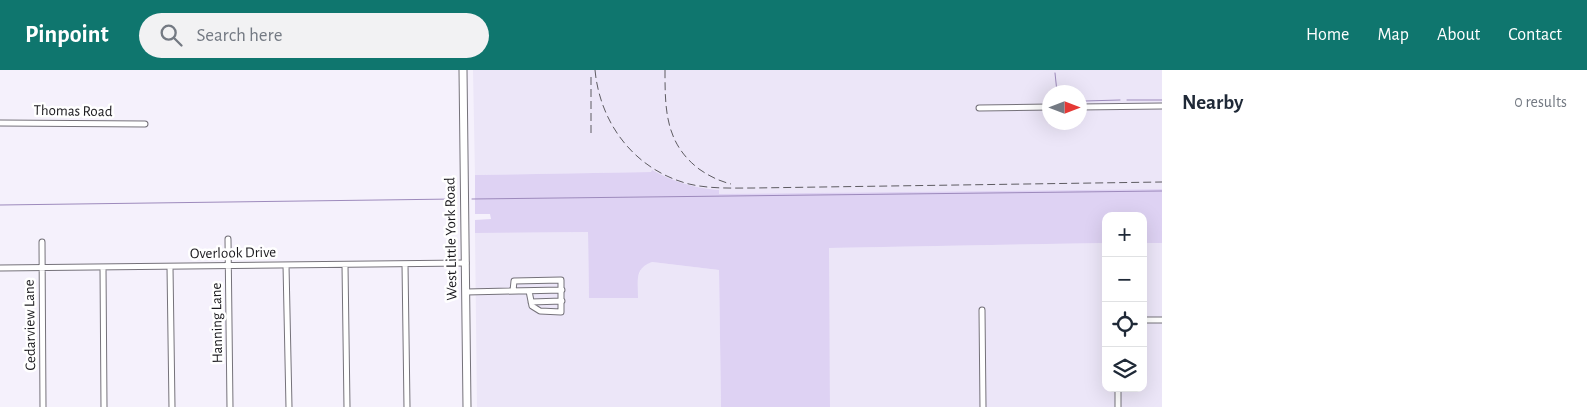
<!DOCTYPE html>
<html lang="en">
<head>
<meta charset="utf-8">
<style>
	:root { --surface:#fff; --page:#f2f2f3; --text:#1f2937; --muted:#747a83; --line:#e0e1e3; --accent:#0f766e }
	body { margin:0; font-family:"Alegreya Sans",sans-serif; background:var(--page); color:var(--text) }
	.controls { position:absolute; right:15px; bottom:15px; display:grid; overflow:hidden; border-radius:10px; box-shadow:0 5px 20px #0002 }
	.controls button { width:45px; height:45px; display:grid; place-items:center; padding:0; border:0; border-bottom:1px solid var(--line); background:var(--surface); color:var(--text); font:25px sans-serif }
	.compass { position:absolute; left:1042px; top:15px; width:45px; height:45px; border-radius:50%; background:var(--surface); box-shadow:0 5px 20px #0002; rotate:90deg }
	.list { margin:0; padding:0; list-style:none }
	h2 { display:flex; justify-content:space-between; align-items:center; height:65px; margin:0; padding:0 20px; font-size:21px }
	h2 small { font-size:16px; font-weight:400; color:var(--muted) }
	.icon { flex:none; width:28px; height:28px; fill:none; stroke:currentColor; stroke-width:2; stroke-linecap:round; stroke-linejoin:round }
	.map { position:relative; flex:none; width:1162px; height:337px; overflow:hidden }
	header { display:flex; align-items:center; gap:30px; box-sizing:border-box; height:70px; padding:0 25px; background:var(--accent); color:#fff }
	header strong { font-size:24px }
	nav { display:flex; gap:28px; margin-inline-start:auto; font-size:18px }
	.search { width:350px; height:45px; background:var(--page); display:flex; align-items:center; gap:12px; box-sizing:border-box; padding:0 18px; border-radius:28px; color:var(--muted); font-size:19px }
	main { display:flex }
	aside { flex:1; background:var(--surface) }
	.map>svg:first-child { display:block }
	.built { fill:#ece6f8; fill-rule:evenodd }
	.green { fill:#ded2f3 }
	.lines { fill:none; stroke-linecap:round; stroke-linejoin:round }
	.stream { stroke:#9d8abc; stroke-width:1 }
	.minor-casing { stroke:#75727a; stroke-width:7 }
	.major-casing { stroke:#75727a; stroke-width:9 }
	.minor { stroke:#fff; stroke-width:5 }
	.major { stroke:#fff; stroke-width:7 }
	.rail { stroke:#5d5b61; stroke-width:1; stroke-dasharray:8 4; stroke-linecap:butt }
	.labels { text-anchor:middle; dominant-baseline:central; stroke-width:5; stroke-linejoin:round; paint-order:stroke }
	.street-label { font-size:15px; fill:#1a191d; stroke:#fff }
</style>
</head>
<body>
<header>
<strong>Pinpoint</strong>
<div class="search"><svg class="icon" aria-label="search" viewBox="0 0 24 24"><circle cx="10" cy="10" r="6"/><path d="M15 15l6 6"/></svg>Search here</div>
<nav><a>Home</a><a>Map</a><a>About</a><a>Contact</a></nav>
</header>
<main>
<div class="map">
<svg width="1162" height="337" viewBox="0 0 1162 337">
	<rect width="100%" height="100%" fill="#f5f1fc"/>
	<path class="built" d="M473 0H1162V119L719 124V120L684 115 651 102 475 105ZM1050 22H1080V52H1050Z
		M588 162 589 228 638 207 641 199 645 194 652 192 719 200 721 337H477L475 163Z
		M1106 173V318H1143V173H1162V337H830L828 178Z"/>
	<path class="green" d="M652 100C674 112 694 118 719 120V124L1162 119V173H1143V146H1106V173L829 178 830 337H721L719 200 652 192C634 198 638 212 638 228H589L588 162 475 163V150L491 149 490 144H475V105L651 102Z"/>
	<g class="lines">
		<path class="stream" d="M1055 3 1057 22
			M1127 30H1162
			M1085 31 1120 30
			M472 129 1162 121
			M0 135 455 129"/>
		<defs>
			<path id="minor" d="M1080 37 1162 36
				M979 38 1050 37
				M0 53 145 54
				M228 169 230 337
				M42 172 43 337
				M405 194 407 337
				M286 195 289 337
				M345 195 347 337
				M103 197 104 337
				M170 197 172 337
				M0 198 466 193
				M513 221 514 211 561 210V242L540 241 532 236 529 221
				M466 222 562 220
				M531 232 562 231
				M982 240 983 337
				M1143 250H1162
				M1118 318V337"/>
			<path id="major" d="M463 0 467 337"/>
		</defs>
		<use href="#minor" class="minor-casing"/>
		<use href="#major" class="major-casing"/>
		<use href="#minor" class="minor"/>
		<use href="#major" class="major"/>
		<path class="rail" d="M595 0C600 54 635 100 689 114 710 119 732 118 754 118L1162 112
			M665 0C665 39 665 73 699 99 709 106 719 111 731 114
			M591 7V66"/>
	</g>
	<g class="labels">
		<g class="street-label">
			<text transform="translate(73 41) rotate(1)">Thomas Road</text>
			<text transform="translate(451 169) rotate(-91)">West Little York Road</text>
			<text transform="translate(233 183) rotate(-1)">Overlook Drive</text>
			<text transform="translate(217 253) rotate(-91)">Hanning Lane</text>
			<text transform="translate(30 255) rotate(-91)">Cedarview Lane</text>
		</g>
	</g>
</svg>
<div class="controls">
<button>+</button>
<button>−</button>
<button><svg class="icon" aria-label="locate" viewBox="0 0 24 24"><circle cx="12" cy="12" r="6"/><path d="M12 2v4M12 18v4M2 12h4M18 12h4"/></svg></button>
<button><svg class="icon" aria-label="layers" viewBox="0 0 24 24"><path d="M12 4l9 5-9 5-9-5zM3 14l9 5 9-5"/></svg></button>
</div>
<svg class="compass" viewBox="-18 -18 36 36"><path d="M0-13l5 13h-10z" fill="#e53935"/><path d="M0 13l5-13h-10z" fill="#747a83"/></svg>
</div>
<aside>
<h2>Nearby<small>0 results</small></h2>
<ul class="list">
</ul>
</aside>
</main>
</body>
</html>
